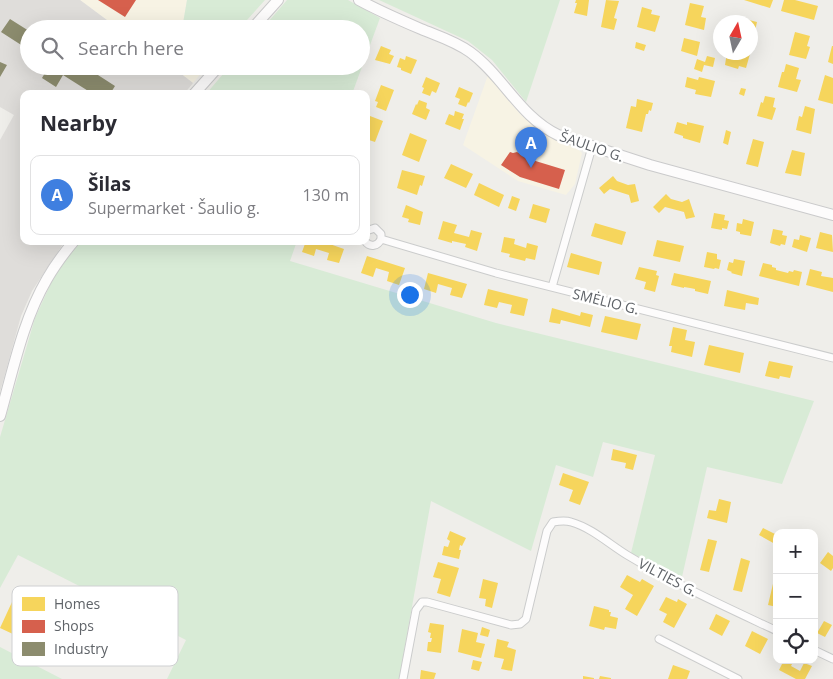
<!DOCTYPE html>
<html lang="en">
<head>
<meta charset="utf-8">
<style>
	:root { --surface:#fff; --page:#f7f7f7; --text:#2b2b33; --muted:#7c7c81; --line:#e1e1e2; --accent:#111827 }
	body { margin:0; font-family:"Open Sans",sans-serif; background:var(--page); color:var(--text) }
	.controls { position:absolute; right:15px; bottom:15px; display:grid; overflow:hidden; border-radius:10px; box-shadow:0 5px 20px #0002 }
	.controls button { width:45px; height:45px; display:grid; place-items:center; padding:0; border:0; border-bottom:1px solid var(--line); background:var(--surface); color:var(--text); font:25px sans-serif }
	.compass { position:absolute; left:713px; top:15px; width:45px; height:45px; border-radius:50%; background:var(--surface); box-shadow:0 5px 20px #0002; rotate:9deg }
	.you { position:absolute; left:409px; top:294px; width:18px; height:18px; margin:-12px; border:4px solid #fff; border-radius:50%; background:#1a73e8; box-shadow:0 0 0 8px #1a73e833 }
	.badge { display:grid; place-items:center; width:32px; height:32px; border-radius:50%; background:var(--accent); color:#fff; font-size:16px; font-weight:700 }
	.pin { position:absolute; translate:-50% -41px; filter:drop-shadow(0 1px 2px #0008) }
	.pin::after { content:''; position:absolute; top:26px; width:18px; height:15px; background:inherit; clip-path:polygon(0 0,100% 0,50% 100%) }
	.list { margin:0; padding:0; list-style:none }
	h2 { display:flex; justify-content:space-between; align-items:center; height:65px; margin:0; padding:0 20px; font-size:21px }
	h2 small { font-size:16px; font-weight:400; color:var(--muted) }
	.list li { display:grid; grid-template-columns:32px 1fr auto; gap:15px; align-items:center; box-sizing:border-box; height:80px; margin:0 10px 10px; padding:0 10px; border:1px solid var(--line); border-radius:10px }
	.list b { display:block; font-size:19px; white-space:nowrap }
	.list p { margin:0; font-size:16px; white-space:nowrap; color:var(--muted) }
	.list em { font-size:16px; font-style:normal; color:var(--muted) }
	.icon { flex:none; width:28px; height:28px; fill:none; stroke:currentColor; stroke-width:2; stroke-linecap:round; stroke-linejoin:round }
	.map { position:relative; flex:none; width:833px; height:679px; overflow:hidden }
	.search { position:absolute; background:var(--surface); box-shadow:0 5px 20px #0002; left:20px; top:20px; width:350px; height:55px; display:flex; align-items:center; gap:12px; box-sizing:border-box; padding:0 18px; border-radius:28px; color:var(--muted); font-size:19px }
	.panel { position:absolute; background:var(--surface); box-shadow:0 5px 20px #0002; left:20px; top:90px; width:350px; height:155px; border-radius:10px }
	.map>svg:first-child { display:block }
	.commercial { fill:#f7f3e4 }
	.industrial { fill:#dfddda }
	.green { fill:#d8ebd6 }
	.homes { fill:#f6d55c }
	.shops { fill:#d6604d }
	.industry { fill:#8c8c6e }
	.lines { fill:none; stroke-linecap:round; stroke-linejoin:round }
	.street-casing { stroke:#cbcccc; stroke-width:9 }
	.secondary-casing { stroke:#cacacb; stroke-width:12 }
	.street { stroke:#fdfcfc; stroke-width:7 }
	.secondary { stroke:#fdfcfc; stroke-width:10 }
	.labels { text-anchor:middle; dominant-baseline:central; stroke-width:5; stroke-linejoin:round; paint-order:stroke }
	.street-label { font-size:14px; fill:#5f6368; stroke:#fff }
	.key { fill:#fff; stroke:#cfd0d2; stroke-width:1 }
	.key-label { font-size:14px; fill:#5f6368 }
</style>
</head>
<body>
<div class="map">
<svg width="833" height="679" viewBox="0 0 833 679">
	<rect width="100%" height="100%" fill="#efeeea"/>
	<path class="commercial" d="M80 0H187L182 29H119Z
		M171 66H207L193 83Z
		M488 75 519 113 536 128 577 148 582 153 575 184 566 195 518 181 463 145Z"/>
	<path class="industrial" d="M0 0H80L119 29H29V66H171L193 83 184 94H24V241H65L32 291 21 316 0 392V140L14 115 0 107Z"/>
	<path class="green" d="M187 0H265L239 29H182Z
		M287 0H348L380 18 352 94H206L230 66H361V29H262Z
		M379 0H560L526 102 492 60 468 41Z
		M79 241H297L290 261 496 323 814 401 782 484 707 467 682 577 631 553 655 455 603 442 593 477 556 465 531 551 431 501 399 679H167L186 640 18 555 0 588V437L35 318 51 283 67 255Z
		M0 647 62 679H0Z"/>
	<path class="homes" d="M576 0H589L587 16 574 13 577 3H575Z
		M606 0 619 1 614 18 617 19 614 30 601 27Z
		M744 0H773L770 8Z
		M784 0H795L818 6 814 20 781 11Z
		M690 3 704 6 701 17 706 18 704 30 685 25Z
		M642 7 652 10 651 14 660 16 655 32 637 27Z
		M733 16 757 22 753 40H750V22H732Z
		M795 32 810 36 807 46 810 47 806 59 789 55Z
		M684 38 700 42 697 56 681 51Z
		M636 42 646 45 644 51 635 48Z
		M381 46 391 50 389 54 394 56 390 64 375 60Z
		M832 46H833V64L828 62Z
		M727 52 750 54 746 68 739 66 738 69 725 65Z
		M406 56 417 60 411 74 401 70V68L397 67 400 58 405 60Z
		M707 56 715 58 713 67 704 65 702 72 694 69 697 59 705 62Z
		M786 64 799 68 796 79 801 80 797 92 778 87 782 72H784Z
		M825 75 833 78V104L818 100Z
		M426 77 440 83 436 93 432 91 430 96 422 93 424 88 422 87Z
		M687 77 698 80 699 77 715 81 711 97 695 94 696 90 685 87Z
		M381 85 394 90 386 111 376 107 378 102 375 101Z
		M459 87 473 93 469 103 468 102 466 107 458 104 460 99 455 97Z
		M741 88 746 89 744 96 739 94Z
		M765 96 775 98 773 107 776 108 772 120 757 116 761 102 763 103Z
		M637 99 653 103 651 111 649 110 648 114H646L642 132 626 128 631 106 636 107Z
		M419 100 427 103 426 108 430 110 426 120 412 114 416 104 417 105Z
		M805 106 815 109 811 134 796 130 799 116 802 117Z
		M455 111 464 114 462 119H464L460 130 445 124 449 114 454 116Z
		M370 116 383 121 375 142 366 139V125Z
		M677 122 687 125V122L704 126 700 143 683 138V136L674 133Z
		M726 130 731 132 728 145 723 143Z
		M410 133 427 140 419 162 402 155Z
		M753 139 764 142 758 167 746 164Z
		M792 150 805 153 801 176 785 173Z
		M451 164 473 174 466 188 444 178Z
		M402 170 425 176 422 186 420 185 417 195 397 188Z
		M613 176 617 181 628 185 635 184 639 201 631 203 629 195 610 189 604 194 599 188Z
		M479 183 504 195 499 207 474 195Z
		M666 194 671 199 682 202 689 199 695 217 686 219 684 212 665 207 659 213 653 207Z
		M512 196 520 199 516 211 508 208Z
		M533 204 550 209 546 223 529 218Z
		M406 205 423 212 420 225 408 222 409 219 402 217Z
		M714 213 725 215 724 220 729 221 727 229 722 228V230L711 228Z
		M743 219 754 222 751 236 740 234V232L736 231 737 223 742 224Z
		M443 221 457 225 454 233 469 237 471 230 482 233 477 251 465 247 466 244 452 241V243L438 239Z
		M595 223 626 232 622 245 591 236Z
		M773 229 783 231 782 235 787 236 785 245 781 244 780 246 770 243Z
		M820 232 832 235 833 252 816 248Z
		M800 235 811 238 807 252 792 247 794 239 799 240Z
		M504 237 515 239 514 244 526 248 527 243 538 246 535 260 526 258 525 261 509 257 510 254 501 252Z
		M657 240 684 246 680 262 653 256Z
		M306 241H321L344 249 339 263 327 260 329 253 316 249 314 256 302 252Z
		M707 252 717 254V259L721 260 719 269 715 268 714 269 704 267Z
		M571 253 602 262 599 275 567 267Z
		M367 256 405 268 399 285 387 281 389 272 376 268 373 277 361 273Z
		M734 259 745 261 742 276 731 273 732 272 727 270 729 262 733 263Z
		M763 263 772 265V267L776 268V270L788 273 789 271 793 272 794 270 802 272 799 286 759 276Z
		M639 267 657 271 656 275 659 276 655 292 644 289 646 282 635 279Z
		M810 269 822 272 821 276 833 278V292L806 285Z
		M428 273 467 284 462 298 450 295 452 288 438 284 436 293 424 289Z
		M674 273 711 281 708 294 695 291V289L690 288 684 287V288L671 285Z
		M488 289 528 299 524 316 510 313 512 305 499 302 497 308 484 305Z
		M727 290 759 298 758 305 746 303 745 310 724 306Z
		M552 308 580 316 581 312 593 315 590 327 561 320 560 324 549 322Z
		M605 316 641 324 637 340 601 332Z
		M673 327 687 330 685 340 695 342 692 357 671 352 672 346H669Z
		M709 345 744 353 740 373 704 365Z
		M769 361 793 366 790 378 780 376 779 379 765 376Z
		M613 449 637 455 633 470 625 468 626 463 611 460Z
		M563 473 589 482 580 505 569 501 573 490 559 485Z
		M719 499 731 502 727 523 707 518 709 510 716 511Z
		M763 528 777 535 775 544 759 535Z
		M450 531 466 538 462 546 460 545 459 550H461L459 559 442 555 444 546 448 547 450 541 447 539Z
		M708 539 717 541 709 572 700 570Z
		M828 552 833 556V568L831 571 820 563Z
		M741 558 750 561 742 592 733 590Z
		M438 562 459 568 450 597 437 593 441 579 433 577Z
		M776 571H777V607L768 605Z
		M627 575 640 582 642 579 654 586 637 616 625 609 633 595 620 587Z
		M483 579 498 583 492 608 485 606 486 599 479 598Z
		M666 597 677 602 678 599 687 604 674 628 663 622 667 614 659 610Z
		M12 602 55 623 43 648 0 628Z
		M594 606 609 610V612H611L610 616 618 618 616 629 605 627 604 630 589 626Z
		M716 614 730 621 722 636 709 629Z
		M824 621 832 625 825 637 817 633Z
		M430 623 444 625 441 653 427 651 428 642H431L432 638H430L431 633 428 632Z
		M482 627 490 630 488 637 480 635Z
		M462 629 478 633 476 642 485 644 481 658 458 652Z
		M752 631 768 639 760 654 745 646Z
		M497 639 509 642 507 647 516 650 512 671 501 669 504 659 494 657Z
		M473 660 482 662 479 671 471 669Z
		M784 660H794L791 666 800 671 804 663 812 666 805 679H796L779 670Z
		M673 665 690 671 687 679H668Z
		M421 670 436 673 434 679H420Z
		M583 676 594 678V679H583Z
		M600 676 611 678V679H599Z"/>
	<path class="shops" d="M98 0H136L125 17Z
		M510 152 513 153 517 152 529 159 565 170 559 189 520 177 501 165Z"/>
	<path class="industry" d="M10 19 29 31V50L1 32Z
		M0 62 7 65 0 77Z
		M49 66H84L115 86 110 94H93L63 75 56 87 42 78Z"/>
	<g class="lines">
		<defs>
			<path id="street" d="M366 231 375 228 381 234V239
				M381 239 496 273 833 358
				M365 241C370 248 378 246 381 239
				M552 287 592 147
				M659 639 738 679
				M814 650 833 659
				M403 679 416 610 422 602H427L511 625 520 624 526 619 547 531 553 522C559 521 565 520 571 522 592 528 609 544 627 555 675 584 726 607 777 631"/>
			<path id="secondary" d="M359 0C379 11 400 20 421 29 438 36 455 41 470 52 503 76 520 117 558 135L650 165 833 215
				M252 29 278 0
				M194 94 219 66
				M0 416C13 370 23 320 47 279 55 265 64 253 74 241"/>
		</defs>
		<use href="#street" class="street-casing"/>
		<use href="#secondary" class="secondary-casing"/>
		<use href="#street" class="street"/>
		<use href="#secondary" class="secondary"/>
	</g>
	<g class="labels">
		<g class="street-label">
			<text transform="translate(592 146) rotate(19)">ŠAULIO G.</text>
			<text transform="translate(606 301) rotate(14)">SMĖLIO G.</text>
			<text transform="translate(668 577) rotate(28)">VILTIES G.</text>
		</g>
	</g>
	<rect x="12" y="586" width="166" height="80" rx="8" class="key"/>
	<rect x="22" y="597" width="23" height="14" fill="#f6d55c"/>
	<rect x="22" y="620" width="23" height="13" fill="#d6604d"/>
	<rect x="22" y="642" width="23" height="14" fill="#8c8c6e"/>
	<g class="key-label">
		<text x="54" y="609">Homes</text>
		<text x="54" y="631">Shops</text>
		<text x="54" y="654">Industry</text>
	</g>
</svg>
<div class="controls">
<button>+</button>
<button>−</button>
<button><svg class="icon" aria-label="locate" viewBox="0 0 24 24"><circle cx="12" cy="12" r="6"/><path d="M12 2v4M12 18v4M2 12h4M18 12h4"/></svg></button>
</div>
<svg class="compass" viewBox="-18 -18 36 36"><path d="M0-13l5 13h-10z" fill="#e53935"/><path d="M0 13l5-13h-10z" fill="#7c7c81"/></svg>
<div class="you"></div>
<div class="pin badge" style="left:531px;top:168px;background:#3f7fe0">A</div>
<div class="search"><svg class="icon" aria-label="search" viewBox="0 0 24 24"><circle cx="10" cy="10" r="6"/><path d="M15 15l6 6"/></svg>Search here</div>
<section class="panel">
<h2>Nearby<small></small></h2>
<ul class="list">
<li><span class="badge" style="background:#3f7fe0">A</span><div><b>Šilas</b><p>Supermarket · Šaulio g.</p></div><em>130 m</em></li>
</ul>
</section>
</div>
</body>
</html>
